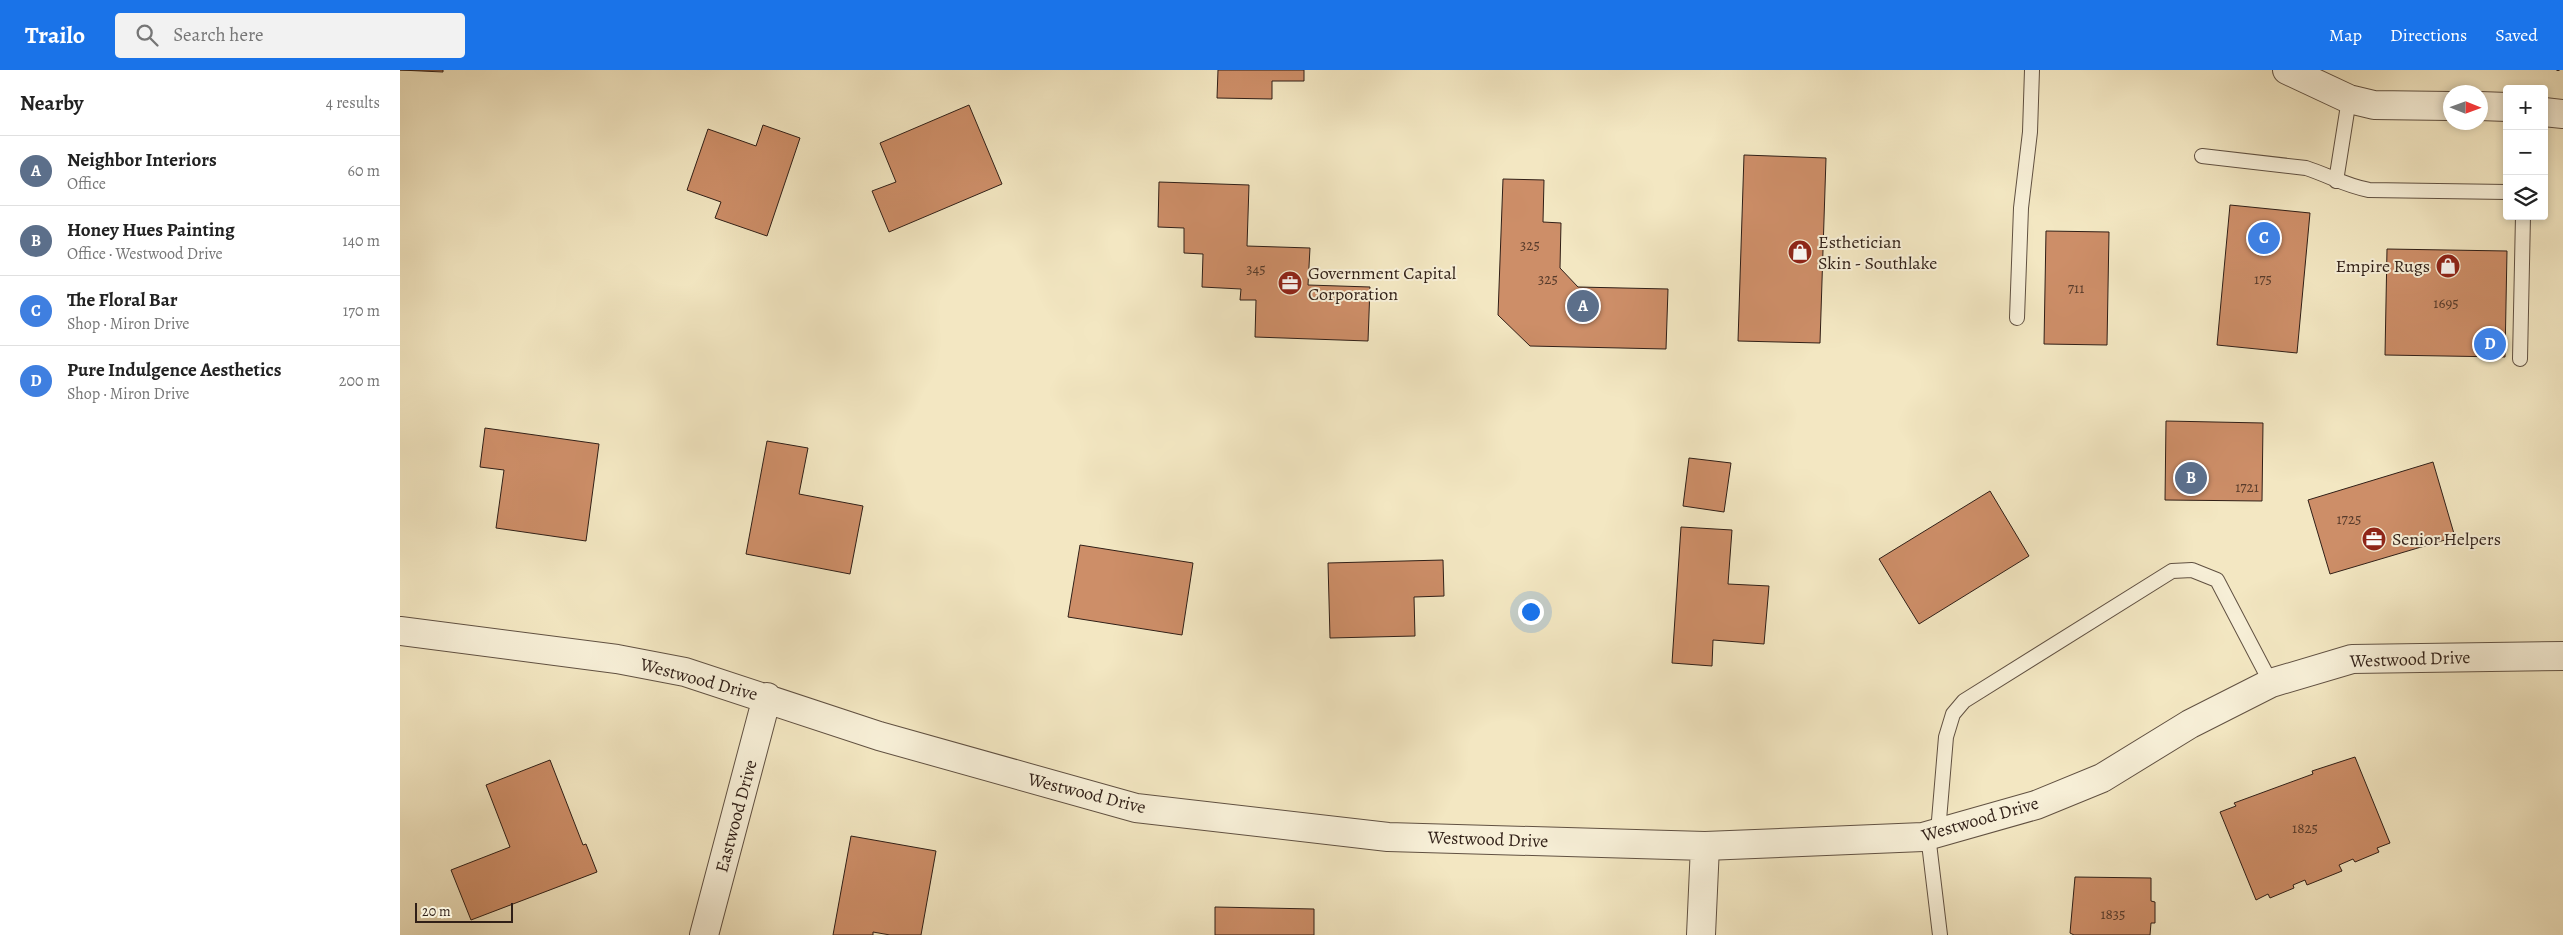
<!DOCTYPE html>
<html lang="en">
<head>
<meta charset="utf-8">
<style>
	:root { --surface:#fff; --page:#f2f2f2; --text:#222; --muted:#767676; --line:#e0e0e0; --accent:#1a73e8 }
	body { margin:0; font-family:Alegreya,serif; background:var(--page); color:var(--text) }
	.controls { position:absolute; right:15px; top:15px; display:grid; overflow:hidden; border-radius:5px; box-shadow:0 2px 8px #0003 }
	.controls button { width:45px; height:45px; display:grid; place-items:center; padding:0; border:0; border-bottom:1px solid var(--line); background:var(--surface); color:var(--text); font:25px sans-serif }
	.compass { position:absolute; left:2043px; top:15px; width:45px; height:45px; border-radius:50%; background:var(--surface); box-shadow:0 2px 8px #0003; rotate:91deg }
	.scale { position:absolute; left:15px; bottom:12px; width:98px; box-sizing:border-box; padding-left:5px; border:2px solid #301f17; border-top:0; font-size:14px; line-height:18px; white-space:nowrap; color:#301f17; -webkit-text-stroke:4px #f7efd7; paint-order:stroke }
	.you { position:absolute; left:1130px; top:541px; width:18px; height:18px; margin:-12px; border:4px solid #fff; border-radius:50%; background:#1a73e8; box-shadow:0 0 0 8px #1a73e833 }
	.badge { display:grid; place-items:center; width:32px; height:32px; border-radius:50%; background:var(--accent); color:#fff; font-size:16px; font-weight:700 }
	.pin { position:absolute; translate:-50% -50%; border:2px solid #fff; box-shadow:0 1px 5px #0006 }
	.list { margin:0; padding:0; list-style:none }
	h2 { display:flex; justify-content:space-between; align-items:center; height:65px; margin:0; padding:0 20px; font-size:21px }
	h2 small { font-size:16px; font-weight:400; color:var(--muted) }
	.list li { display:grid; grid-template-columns:32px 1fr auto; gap:15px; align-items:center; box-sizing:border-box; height:70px; padding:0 20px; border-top:1px solid var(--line) }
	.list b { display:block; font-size:19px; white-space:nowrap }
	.list p { margin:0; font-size:16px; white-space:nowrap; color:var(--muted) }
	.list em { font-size:16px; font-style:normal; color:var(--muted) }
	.icon { flex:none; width:28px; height:28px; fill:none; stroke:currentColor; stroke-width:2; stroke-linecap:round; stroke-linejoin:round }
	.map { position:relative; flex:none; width:2163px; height:865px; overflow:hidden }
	header { display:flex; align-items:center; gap:30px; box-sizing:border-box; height:70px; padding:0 25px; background:var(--accent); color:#fff }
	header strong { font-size:24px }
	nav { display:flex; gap:28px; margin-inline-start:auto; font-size:18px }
	.search { width:350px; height:45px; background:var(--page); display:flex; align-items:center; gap:12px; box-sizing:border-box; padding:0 18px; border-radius:5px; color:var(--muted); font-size:19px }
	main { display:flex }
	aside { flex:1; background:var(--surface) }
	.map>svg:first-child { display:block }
	.building { fill:#cd8e68; stroke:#301f17 }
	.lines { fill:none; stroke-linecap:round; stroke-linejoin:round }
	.lane-casing { stroke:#615142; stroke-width:16 }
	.street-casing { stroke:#615142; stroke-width:30 }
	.path { stroke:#301f17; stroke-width:3; stroke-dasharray:1 2.5; stroke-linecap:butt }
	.lane { stroke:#f7efd7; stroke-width:14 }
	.street { stroke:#f7efd7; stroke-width:28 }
	.labels { text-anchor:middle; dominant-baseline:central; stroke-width:4; stroke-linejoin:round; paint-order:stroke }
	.number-label { font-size:15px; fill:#573b2b }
	.poi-label { font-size:18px; fill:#301f17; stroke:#f7efd7; text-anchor:start }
	.street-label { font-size:18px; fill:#301f17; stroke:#f7efd7 }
</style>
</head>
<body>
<header>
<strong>Trailo</strong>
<div class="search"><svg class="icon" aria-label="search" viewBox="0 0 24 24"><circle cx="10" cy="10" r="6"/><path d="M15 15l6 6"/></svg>Search here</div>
<nav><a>Map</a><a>Directions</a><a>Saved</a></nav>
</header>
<main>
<aside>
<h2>Nearby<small>4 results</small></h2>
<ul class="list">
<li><span class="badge" style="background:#5c6f8a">A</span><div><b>Neighbor Interiors</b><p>Office</p></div><em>60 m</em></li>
<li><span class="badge" style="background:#5c6f8a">B</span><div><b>Honey Hues Painting</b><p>Office · Westwood Drive</p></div><em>140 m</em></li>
<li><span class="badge" style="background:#3f7fe0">C</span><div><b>The Floral Bar</b><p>Shop · Miron Drive</p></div><em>170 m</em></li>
<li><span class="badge" style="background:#3f7fe0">D</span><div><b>Pure Indulgence Aesthetics</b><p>Shop · Miron Drive</p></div><em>200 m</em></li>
</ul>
</aside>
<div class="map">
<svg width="2163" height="865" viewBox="0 0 2163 865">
	<rect width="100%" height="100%" fill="#f3e7c2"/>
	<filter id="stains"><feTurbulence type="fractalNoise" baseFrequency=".004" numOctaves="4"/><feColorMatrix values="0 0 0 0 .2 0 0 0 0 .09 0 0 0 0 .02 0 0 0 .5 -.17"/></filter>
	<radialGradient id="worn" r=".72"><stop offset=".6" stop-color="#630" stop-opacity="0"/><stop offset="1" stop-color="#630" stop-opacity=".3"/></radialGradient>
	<path class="building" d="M0 0H43V2Z
		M818 0H904V11H872V29L817 28Z
		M569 35 602 114 489 162 472 121 496 112 480 73Z
		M363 55 400 68 367 166 315 148 321 132 287 120 308 59 356 76Z
		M1344 85 1426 88 1420 273 1338 271Z
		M1103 109 1144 110 1143 152 1161 153 1160 198 1178 217 1268 219 1266 279 1130 276 1098 245Z
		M759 112 849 115 847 176 910 178 908 215 970 217 968 271 855 267 856 230H840L841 219 802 217 803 184 784 183V158L758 157Z
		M1830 135 1910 143 1897 283 1817 275Z
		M1646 161 1709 162 1707 275 1644 274Z
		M1987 179 2107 181 2105 287 1985 285Z
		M1766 351 1863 353 1862 431 1765 430Z
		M85 358 199 374 186 471 96 458 104 400 80 397Z
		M367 371 408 378 399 424 463 436 450 504 346 484Z
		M1289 388 1331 393 1324 442 1283 436Z
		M2033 392 2055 467 1930 504 1908 430Z
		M1590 421 1629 486 1519 554 1479 489Z
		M1281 457 1332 460 1328 514 1369 516 1364 574 1313 570 1312 596 1272 593Z
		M680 475 793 493 782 565 668 547Z
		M1043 490 1044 526 1014 527 1015 566 930 568 928 493Z
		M1955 687 1990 773 1977 778 1979 782 1955 792 1953 789 1939 795 1942 801 1907 815 1905 810 1893 815 1894 818 1870 828 1868 824 1856 830 1820 742 1836 736 1834 733 1913 704 1912 701Z
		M150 690 183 775 186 774 197 802 71 850 51 800 110 777 86 715Z
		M451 766 536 781 521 865H490L473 862V865H433Z
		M1675 807 1751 808V831L1755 832V853H1751L1750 865H1674L1670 863Z
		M815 837 914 839V865H815Z"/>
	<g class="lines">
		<defs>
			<path id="lane" d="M1802 86 1906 98C1928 105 1946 116 1969 120L2107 122
				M1936 111 1949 29
				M1617 248 1621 138 1630 62 1632 0
				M2120 289 2123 146
				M1538 762 1546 667 1553 644 1564 631 1772 501 1792 500 1817 510 1871 613
				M1528 765 1540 865"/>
			<path id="street" d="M1887 0 1949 29 1974 35 2050 36
				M2080 36 2107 37
				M2144 42 2163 44
				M0 561 217 589 285 602 479 666 736 738 988 767 1305 776 1523 767 1636 735 1702 708 1790 654 1871 613 1952 589 2163 586
				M304 865 367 627
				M1301 865 1305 776"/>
		</defs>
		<use href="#lane" class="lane-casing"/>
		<use href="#street" class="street-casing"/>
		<path class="path" d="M2158 0V2"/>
		<use href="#lane" class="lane"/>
		<use href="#street" class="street"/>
	</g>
	<defs>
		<symbol id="shop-disc" viewBox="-11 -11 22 22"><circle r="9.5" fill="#8f2418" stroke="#f7efd7"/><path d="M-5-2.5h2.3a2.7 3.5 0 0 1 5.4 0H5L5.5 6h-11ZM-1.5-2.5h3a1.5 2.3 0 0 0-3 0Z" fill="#fff"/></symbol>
		<symbol id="office-disc" viewBox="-11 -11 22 22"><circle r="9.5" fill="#8f2418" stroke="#f7efd7"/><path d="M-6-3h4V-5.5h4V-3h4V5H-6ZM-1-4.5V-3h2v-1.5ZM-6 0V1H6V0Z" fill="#fff"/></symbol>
	</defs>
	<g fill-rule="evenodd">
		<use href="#shop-disc" x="1386" y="168" width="28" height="28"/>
		<use href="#shop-disc" x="2034" y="182" width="28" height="28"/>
		<use href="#office-disc" x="876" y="199" width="28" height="28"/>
		<use href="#office-disc" x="1960" y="455" width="28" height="28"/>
	</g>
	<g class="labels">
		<g class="number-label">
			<text x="1130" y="175">325</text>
			<text x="856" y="199">345</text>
			<text x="1148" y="209">325</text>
			<text x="1863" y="209">175</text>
			<text x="1676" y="218">711</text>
			<text x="2046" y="233">1695</text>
			<text x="1847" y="417">1721</text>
			<text x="1949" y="449">1725</text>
			<text x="1905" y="758">1825</text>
			<text x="1713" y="844">1835</text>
		</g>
		<g class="poi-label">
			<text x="1418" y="172">Esthetician<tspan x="1418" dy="21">Skin - Southlake</tspan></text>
			<text x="2030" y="196" text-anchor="end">Empire Rugs</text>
			<text x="908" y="203">Government Capital<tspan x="908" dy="21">Corporation</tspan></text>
			<text x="1992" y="469">Senior Helpers</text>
		</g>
		<g class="street-label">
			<text transform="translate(2010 589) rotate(-2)">Westwood Drive</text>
			<text transform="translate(299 609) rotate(15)">Westwood Drive</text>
			<text transform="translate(687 723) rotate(14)">Westwood Drive</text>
			<text transform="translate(336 746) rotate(-75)">Eastwood Drive</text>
			<text transform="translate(1580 749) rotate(-16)">Westwood Drive</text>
			<text transform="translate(1088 769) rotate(2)">Westwood Drive</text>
		</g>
	</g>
	<rect width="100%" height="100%" filter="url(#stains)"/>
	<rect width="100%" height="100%" fill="url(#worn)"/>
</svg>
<div class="controls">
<button>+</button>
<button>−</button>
<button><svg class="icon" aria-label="layers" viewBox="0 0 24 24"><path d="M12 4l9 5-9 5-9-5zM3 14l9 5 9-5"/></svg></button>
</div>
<svg class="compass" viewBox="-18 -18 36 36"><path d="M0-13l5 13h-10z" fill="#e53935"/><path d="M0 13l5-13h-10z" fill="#767676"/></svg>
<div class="scale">20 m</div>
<div class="you"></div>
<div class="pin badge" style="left:1183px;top:236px;background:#5c6f8a">A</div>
<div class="pin badge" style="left:1791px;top:408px;background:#5c6f8a">B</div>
<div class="pin badge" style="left:1864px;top:168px;background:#3f7fe0">C</div>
<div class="pin badge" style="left:2090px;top:274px;background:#3f7fe0">D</div>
</div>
</main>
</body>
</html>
